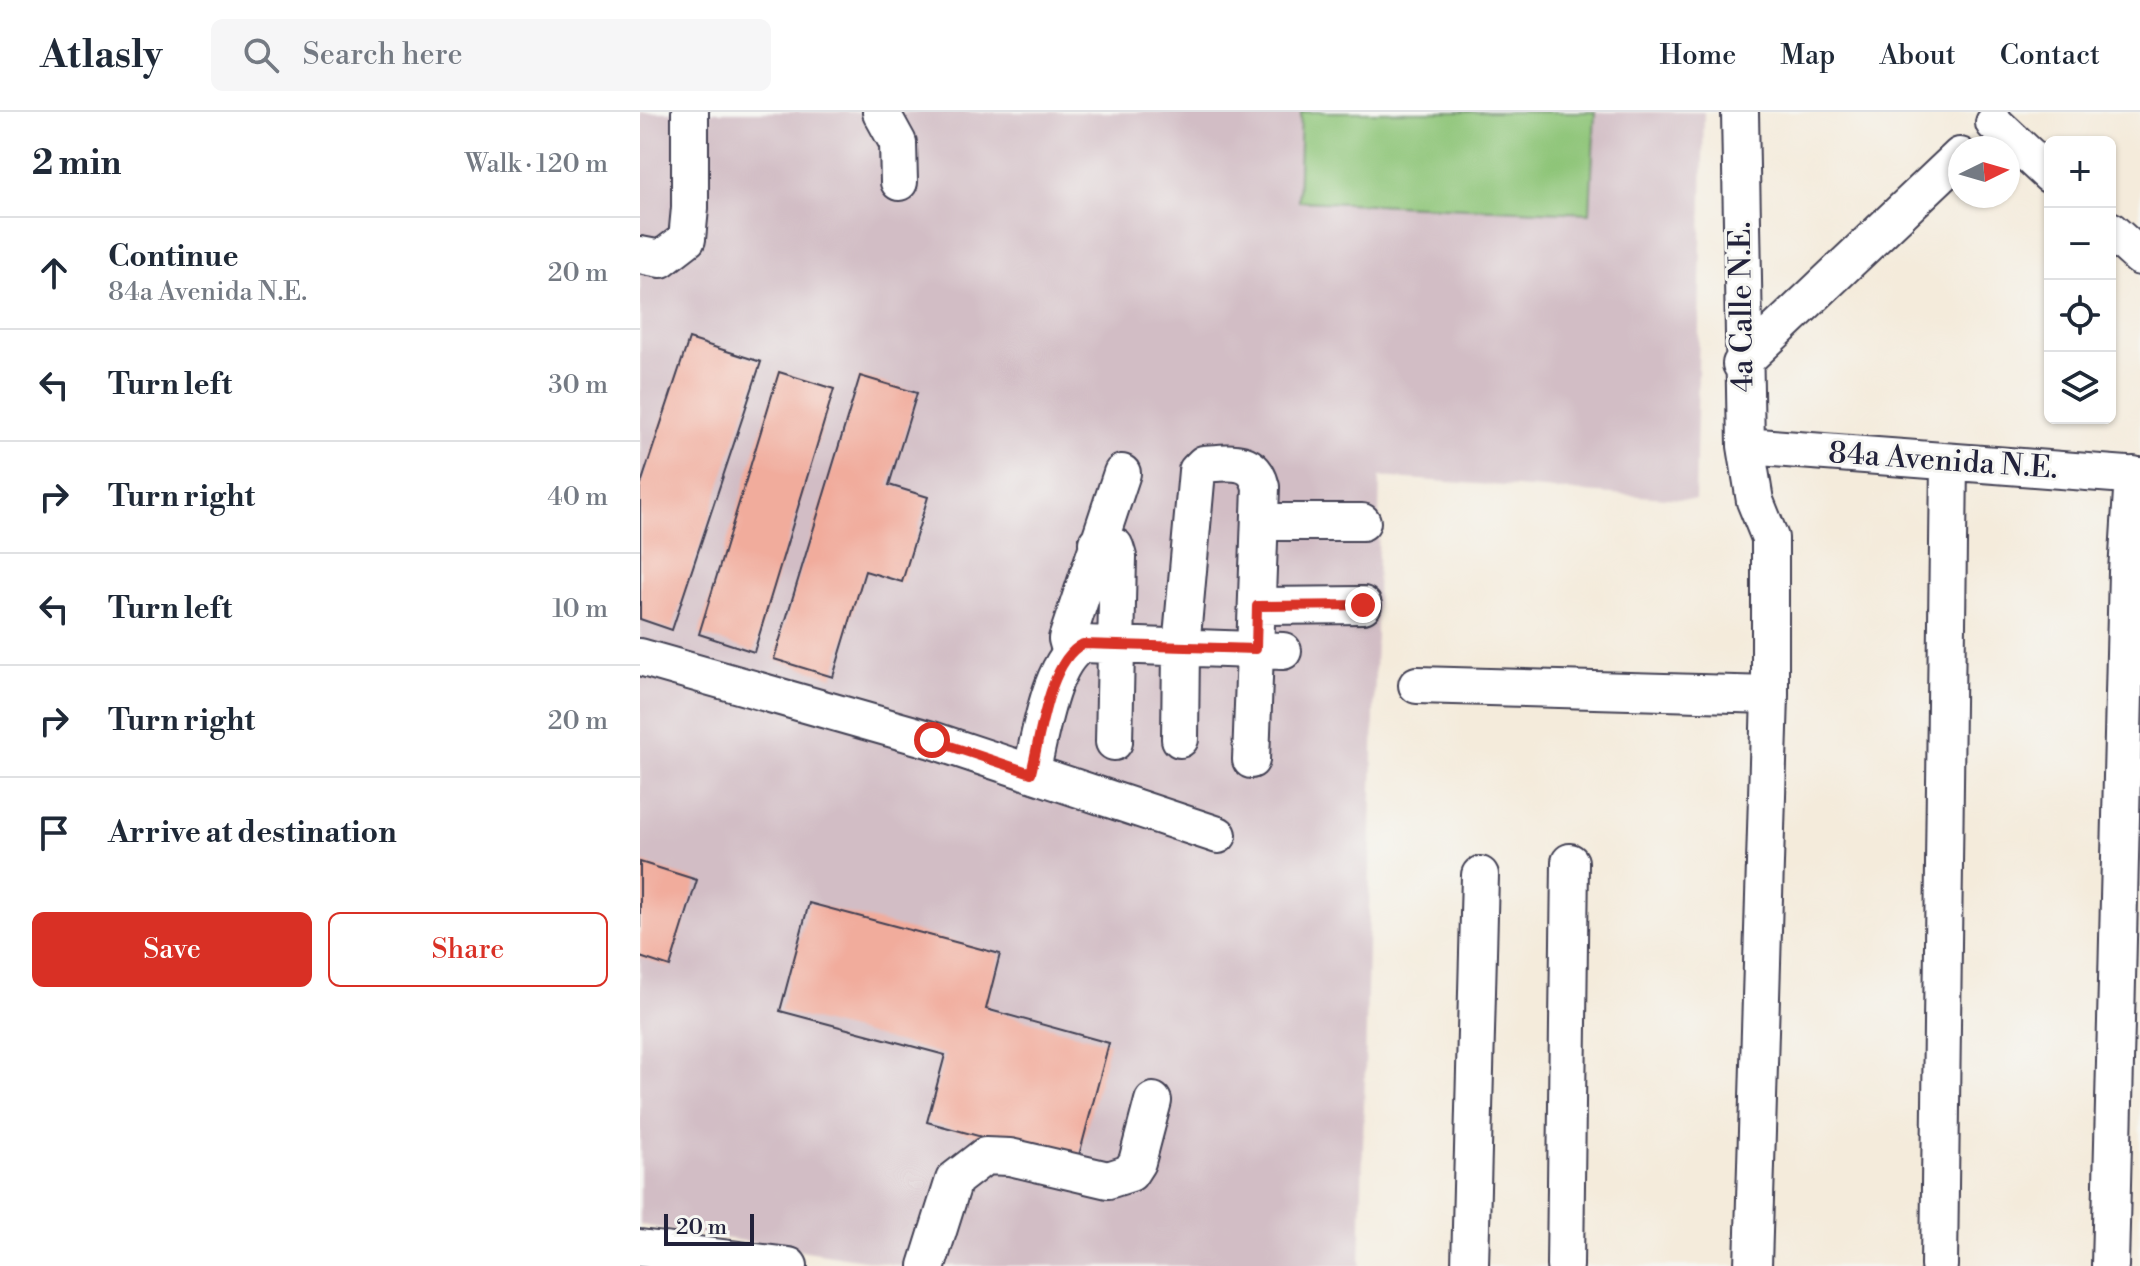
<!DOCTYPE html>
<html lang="en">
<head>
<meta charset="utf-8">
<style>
	:root { --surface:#fff; --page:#f6f6f7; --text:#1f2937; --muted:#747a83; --line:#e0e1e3; --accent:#d93025 }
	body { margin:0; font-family:"Libre Bodoni",serif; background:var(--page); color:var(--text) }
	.controls { position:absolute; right:24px; top:24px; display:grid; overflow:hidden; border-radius:12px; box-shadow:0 2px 6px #0004 }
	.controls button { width:72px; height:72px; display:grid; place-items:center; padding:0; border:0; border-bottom:2px solid var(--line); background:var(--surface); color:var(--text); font:40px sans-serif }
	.compass { position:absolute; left:1308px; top:24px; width:72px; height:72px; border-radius:50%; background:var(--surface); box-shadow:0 2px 6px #0004; rotate:85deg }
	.scale { position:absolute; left:24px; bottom:20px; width:90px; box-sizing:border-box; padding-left:8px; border:4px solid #22223b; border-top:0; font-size:22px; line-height:28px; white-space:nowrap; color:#22223b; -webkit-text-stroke:6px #f6f6f2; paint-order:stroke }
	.stop { position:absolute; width:24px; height:24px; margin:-18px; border:6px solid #d93025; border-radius:50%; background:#fff }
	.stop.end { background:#d93025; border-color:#fff; box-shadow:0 2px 8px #0008 }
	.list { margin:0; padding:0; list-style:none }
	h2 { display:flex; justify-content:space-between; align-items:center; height:104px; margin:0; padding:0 32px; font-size:34px }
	h2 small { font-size:26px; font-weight:400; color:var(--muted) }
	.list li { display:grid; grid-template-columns:52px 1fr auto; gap:24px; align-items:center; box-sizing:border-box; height:112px; padding:0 32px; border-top:2px solid var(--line) }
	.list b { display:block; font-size:30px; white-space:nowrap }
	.list p { margin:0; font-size:26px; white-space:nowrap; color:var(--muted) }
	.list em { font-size:26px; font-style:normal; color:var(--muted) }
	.actions { display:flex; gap:16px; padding:24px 32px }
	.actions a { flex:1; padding:18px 0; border:2px solid var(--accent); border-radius:12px; text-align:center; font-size:28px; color:var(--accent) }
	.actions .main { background:var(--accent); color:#fff }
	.icon { flex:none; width:44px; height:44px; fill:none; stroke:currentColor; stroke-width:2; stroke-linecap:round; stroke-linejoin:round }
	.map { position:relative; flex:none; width:1500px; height:1154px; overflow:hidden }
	header { display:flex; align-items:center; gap:48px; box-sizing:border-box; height:112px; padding:0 40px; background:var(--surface); border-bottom:2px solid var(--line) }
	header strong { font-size:38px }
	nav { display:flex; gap:44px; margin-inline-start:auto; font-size:28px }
	.search { width:560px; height:72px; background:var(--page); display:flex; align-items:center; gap:20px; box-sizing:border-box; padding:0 28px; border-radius:12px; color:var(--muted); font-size:30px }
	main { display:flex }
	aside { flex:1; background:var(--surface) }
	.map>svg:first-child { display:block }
	.industrial { fill:#d2bdc5 }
	.green { fill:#8ec578; stroke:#58745a; stroke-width:2 }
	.building { fill:#f1ac9c }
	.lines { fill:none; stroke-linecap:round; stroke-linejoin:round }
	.minor-casing { stroke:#424053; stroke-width:40 }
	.minor { stroke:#fff; stroke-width:36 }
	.route { stroke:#d93025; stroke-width:10 }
	.labels { text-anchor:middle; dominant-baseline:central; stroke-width:6; stroke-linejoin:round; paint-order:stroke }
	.street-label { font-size:30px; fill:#22223b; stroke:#f6f6f2 }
</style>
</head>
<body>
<header>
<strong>Atlasly</strong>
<div class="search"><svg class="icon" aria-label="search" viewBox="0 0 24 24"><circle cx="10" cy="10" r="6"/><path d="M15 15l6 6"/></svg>Search here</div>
<nav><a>Home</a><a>Map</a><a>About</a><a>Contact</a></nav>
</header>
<main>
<aside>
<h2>2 min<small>Walk · 120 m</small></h2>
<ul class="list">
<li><svg class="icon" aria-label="ahead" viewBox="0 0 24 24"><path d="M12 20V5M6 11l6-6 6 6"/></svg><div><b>Continue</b><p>84a Avenida N.E.</p></div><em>20 m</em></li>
<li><svg class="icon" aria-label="left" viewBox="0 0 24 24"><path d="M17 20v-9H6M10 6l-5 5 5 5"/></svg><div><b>Turn left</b></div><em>30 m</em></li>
<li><svg class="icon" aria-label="right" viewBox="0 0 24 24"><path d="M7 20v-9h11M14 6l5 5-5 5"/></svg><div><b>Turn right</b></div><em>40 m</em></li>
<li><svg class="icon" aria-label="left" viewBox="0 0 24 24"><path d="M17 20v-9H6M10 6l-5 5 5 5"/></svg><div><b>Turn left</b></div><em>10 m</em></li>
<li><svg class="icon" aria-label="right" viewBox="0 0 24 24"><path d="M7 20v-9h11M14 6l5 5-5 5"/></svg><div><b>Turn right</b></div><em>20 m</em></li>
<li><svg class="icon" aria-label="arrive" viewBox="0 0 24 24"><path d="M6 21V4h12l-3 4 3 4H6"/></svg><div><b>Arrive at destination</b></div></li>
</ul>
<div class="actions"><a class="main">Save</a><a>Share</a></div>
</aside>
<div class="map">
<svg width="1500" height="1154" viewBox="0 0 1500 1154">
	<rect width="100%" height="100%" fill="#f6f6f2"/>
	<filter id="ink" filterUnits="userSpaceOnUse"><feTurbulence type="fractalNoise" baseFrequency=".0125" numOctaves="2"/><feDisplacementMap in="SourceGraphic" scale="16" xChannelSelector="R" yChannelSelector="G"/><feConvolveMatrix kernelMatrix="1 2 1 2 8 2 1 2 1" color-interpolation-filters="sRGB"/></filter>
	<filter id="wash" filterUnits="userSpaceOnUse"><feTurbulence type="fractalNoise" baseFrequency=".006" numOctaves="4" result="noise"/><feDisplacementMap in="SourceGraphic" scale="32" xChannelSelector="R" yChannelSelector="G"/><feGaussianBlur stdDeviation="1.8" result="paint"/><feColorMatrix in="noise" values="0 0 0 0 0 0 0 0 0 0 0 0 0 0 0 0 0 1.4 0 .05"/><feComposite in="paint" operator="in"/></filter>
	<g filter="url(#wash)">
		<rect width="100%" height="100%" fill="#f4ebdb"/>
		<path class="industrial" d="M0 0H1064L1055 388 740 365 720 1154H262L0 1113Z"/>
		<path class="green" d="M661 0H955L950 101 658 89Z"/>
		<g id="blocks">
			<path class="building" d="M49 227 121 250 32 518 0 507V375Z
				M139 260 194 277 114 540 59 522Z
				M220 264 277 281 249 373 288 385 262 470 225 459 193 565 134 547Z
				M0 750 57 768 30 855 0 845Z
				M169 791 360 842 346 897 469 931 437 1051 287 1010 305 943 140 899Z"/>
		</g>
	</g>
	<g filter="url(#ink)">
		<use href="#blocks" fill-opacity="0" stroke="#424053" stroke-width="2"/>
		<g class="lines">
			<defs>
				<path id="minor" d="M241 0 258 31 259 70
					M1100 0 1106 334 1115 389 1130 426V583L1113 1154
					M1354 11 1410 63
					M1470 118 1500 145
					M0 143 21 147 47 127 50 96V0
					M1101 252 1320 44
					M1106 334 1500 364
					M620 410H722
					M457 431 475 435 478 445 474 630
					M617 494 723 493
					M430 538 427 527 482 361
					M0 545 292 628 578 723
					M777 573 1130 583
					M540 627 541 536 557 359 564 352C590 350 614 345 621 375L611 648
					M391 661C400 626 410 548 443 532L643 539
					M0 1136 149 1154
					M287 1154 314 1068 345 1044 370 1045 468 1068 490 1061 497 1050 513 989
					M830 1154 840 763
					M925 1154 930 750
					M1299 1154 1309 351
					M1470 1154 1487 460 1493 363"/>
			</defs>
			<use href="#minor" class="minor-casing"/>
			<use href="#minor" class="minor"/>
		</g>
	</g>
	<g class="lines" filter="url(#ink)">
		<path class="route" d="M292 628 391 661C400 626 409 548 443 532L616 537 617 494 723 493"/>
	</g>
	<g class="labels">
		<g class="street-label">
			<text transform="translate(1102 195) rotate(-91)">4a Calle N.E.</text>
			<text transform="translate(1303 349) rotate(4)">84a Avenida N.E.</text>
		</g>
	</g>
</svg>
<div class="controls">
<button>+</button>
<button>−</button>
<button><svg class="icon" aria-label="locate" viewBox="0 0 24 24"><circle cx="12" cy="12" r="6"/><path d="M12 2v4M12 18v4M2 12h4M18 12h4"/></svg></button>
<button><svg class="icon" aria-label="layers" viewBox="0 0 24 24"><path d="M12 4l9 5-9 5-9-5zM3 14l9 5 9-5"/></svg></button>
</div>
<svg class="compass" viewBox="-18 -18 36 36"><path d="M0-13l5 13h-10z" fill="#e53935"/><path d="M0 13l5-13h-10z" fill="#747a83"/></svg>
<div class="scale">20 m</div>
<div class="stop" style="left:292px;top:628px"></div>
<div class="stop end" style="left:723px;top:493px"></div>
</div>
</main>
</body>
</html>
